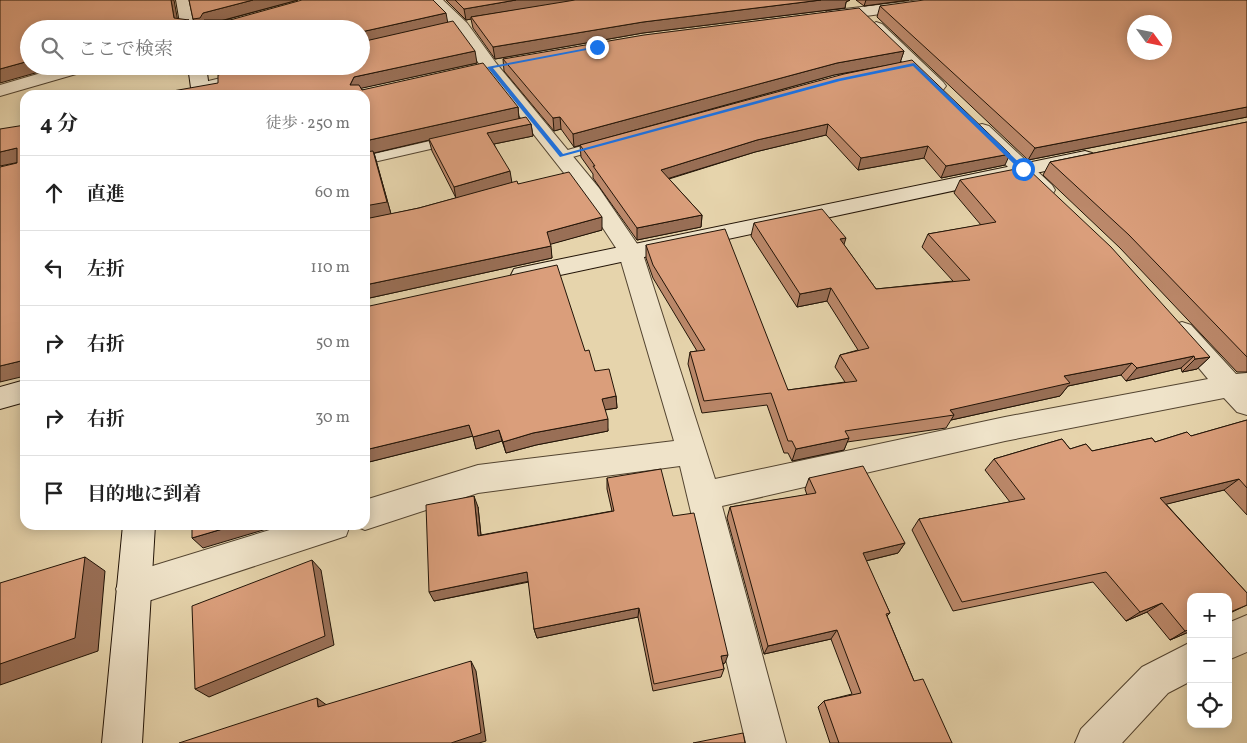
<!DOCTYPE html>
<html lang="ja">
<head>
<meta charset="utf-8">
<style>
	:root { --surface:#fff; --page:#f6f6f6; --text:#222; --muted:#767676; --line:#e0e0e0 }
	body { margin:0; font-family:Vollkorn,"Noto Serif JP",serif; background:var(--page); color:var(--text) }
	.controls { position:absolute; right:15px; bottom:15px; display:grid; overflow:hidden; border-radius:10px; box-shadow:0 2px 12px #0003 }
	.controls button { width:45px; height:45px; display:grid; place-items:center; padding:0; border:0; border-bottom:1px solid var(--line); background:var(--surface); color:var(--text); font:25px sans-serif }
	.compass { position:absolute; left:1127px; top:15px; width:45px; height:45px; border-radius:50%; background:var(--surface); box-shadow:0 2px 12px #0003; rotate:123deg }
	.stop { position:absolute; width:15px; height:15px; margin:-11px; border:4px solid #1a73e8; border-radius:50%; background:#fff }
	.stop.end { background:#1a73e8; border-color:#fff; box-shadow:0 1px 5px #0008 }
	.list { margin:0; padding:0; list-style:none }
	h2 { display:flex; justify-content:space-between; align-items:center; height:65px; margin:0; padding:0 20px; font-size:21px }
	h2 small { font-size:16px; font-weight:400; color:var(--muted) }
	.list li { display:grid; grid-template-columns:32px 1fr auto; gap:15px; align-items:center; box-sizing:border-box; height:75px; padding:0 20px; border-top:1px solid var(--line) }
	.list b { display:block; font-size:19px; white-space:nowrap }
	.list em { font-size:16px; font-style:normal; color:var(--muted) }
	.icon { flex:none; width:28px; height:28px; fill:none; stroke:currentColor; stroke-width:2; stroke-linecap:round; stroke-linejoin:round }
	.map { position:relative; flex:none; width:1247px; height:743px; overflow:hidden }
	.search { position:absolute; background:var(--surface); box-shadow:0 2px 12px #0003; left:20px; top:20px; width:350px; height:55px; display:flex; align-items:center; gap:12px; box-sizing:border-box; padding:0 18px; border-radius:28px; color:var(--muted); font-size:19px }
	.panel { position:absolute; background:var(--surface); box-shadow:0 2px 12px #0003; left:20px; top:90px; width:350px; height:440px; border-radius:15px }
	.map>svg:first-child { display:block }
	.lines { fill:none; stroke-linecap:round; stroke-linejoin:round }
	.lane-casing { stroke:#534430; stroke-width:2 }
	.street-casing { stroke:#534430; stroke-width:2 }
	.secondary-casing { stroke:#221407; stroke-width:2 }
	.lane { fill:#efe3c9; fill-rule:evenodd }
	.street { fill:#efe3c9; fill-rule:evenodd }
	.secondary { fill:#efe3c9; fill-rule:evenodd }
	.wall { fill:#bb886a; stroke:#221407; fill-rule:evenodd }
	.shaded-wall { fill:#996f56; stroke:#221407 }
	.building { fill:#da9e7b; stroke:#221407; fill-rule:evenodd }
	.route { fill:#1a73e8 }
</style>
</head>
<body>
<div class="map">
<svg width="1247" height="743" viewBox="0 0 1247 743">
	<rect width="100%" height="100%" fill="#e6d4ac"/>
	<filter id="stains"><feTurbulence type="fractalNoise" baseFrequency=".004" numOctaves="4"/><feColorMatrix values="0 0 0 0 .2 0 0 0 0 .09 0 0 0 0 .02 0 0 0 .5 -.17"/></filter>
	<radialGradient id="worn" r=".72"><stop offset=".6" stop-color="#630" stop-opacity="0"/><stop offset="1" stop-color="#630" stop-opacity=".3"/></radialGradient>
	<g class="lines">
		<defs>
			<path id="lane" d="M271 66H293L291 68 200 91 194 87 196 84Z
				M456 135 461 136 463 139 461 142 365 164V156Z
				M603 140 608 141 610 144 608 147 562 160 555 156 557 153Z"/>
			<path id="street" d="M428 0H443L467 23 496 63 599 188 642 251 715 479 1005 417 1208 379 1169 332 1173 325 1182 322 1191 325 1236 374 1247 373V415L1237 412 1224 398 1005 441 722 506 786 743H746L680 466 478 493 365 530 353 525H365V500L478 465 674 441 618 251 582 196 484 71 455 29Z
				M920 0H963L956 4 828 21 820 16 828 11Z
				M876 22 882 24 943 82 946 86 943 90H931L870 30 868 27Z
				M65 66H92L90 70 0 96V85Z
				M982 124 989 126 1052 185 1055 190 1052 195 1044 196 1036 195 975 134 972 130 975 126Z
				M286 525H350L346 536 334 540 133 606 121 601 116 589 121 577 133 572Z
				M1247 615V652L1228 660V623Z
				M1191 642V681L1168 693 1122 743H1075L1081 729 1142 667Z"/>
			<path id="secondary" d="M176 0H190L197 29H181Z
				M188 66H206L210 95H192Z
				M1085 151 1092 153 1095 157 1092 161 523 283 514 281 511 275 514 269 523 267Z
				M25 380V402L0 409V387Z
				M123 525H155L142 743H102Z"/>
		</defs>
		<use href="#lane" class="lane-casing"/>
		<use href="#street" class="street-casing"/>
		<use href="#secondary" class="secondary-casing"/>
		<use href="#lane" class="lane"/>
		<use href="#street" class="street"/>
		<use href="#secondary" class="secondary"/>
	</g>
	<path class="wall" d="M189 0H298L225 20 447 22 477 63 361 88 362 90 518 107 519 118 531 124 533 136 494 144 512 183 518 184 602 230 550 244 552 258 365 299V95H150L361 66 206 27 205 29H198L193 19ZM429 140 432 151 456 198 419 208 391 214 374 153Z
		M446 0H850L846 2 845 8 643 33 495 59 473 28 471 19 466 20Z
		M856 0H909L864 6Z
		M1247 0V117L1028 160 877 17 880 6Z
		M904 51 900 62 1005 165 941 178 924 158 858 170 826 135 755 152 669 179 702 215 701 227 637 240 593 178V174L581 157 580 145 868 69 834 75 574 147 561 129 554 131 504 71 503 59Z
		M1247 122V372H1237L1120 248 1043 175 1050 162Z
		M960 180 1210 357 1197 369 1182 372 1181 368 1126 381 1121 375 1068 386 1060 396 951 420 946 428 847 442 844 450 792 461 788 453H784L767 405 702 413 688 364 690 352 697 351 653 278 646 258V245L788 390 845 382 835 367 840 355 858 350 827 301 797 307 751 236 754 223 844 245 876 289 953 281 922 247 928 234 981 225 954 193Z
		M365 307 585 351 595 371 616 396 617 408 605 410 608 431 536 445 506 453 502 441 476 449 473 436 365 463Z
		M1247 420V515L1224 490 1166 504 1247 593V605L1228 614V597H1191V631L1170 640 1147 612 1126 621 1093 582 953 611 912 530 919 519 1010 502 985 470 994 459 1062 439 1070 449 1086 444 1092 451 1152 438 1155 442 1187 432 1191 436Z
		M607 478 673 516 725 663H723L724 669 721 677 653 691 638 617 537 638 534 629 529 582 434 601 478 507 481 535 612 511 607 489Z
		M809 478 905 543 898 553 866 561 890 613 887 616 914 681 952 743H830L818 707 824 701 852 694 831 639 764 654 727 518 730 507 807 495 805 489Z"/>
	<path class="shaded-wall" d="M171 0H174L178 22 189 20 193 29H147L174 18Z
		M253 0H298L209 24 205 29H198L193 19 203 13Z
		M516 0H582L471 17V19L466 20 464 9Z
		M821 0H850L846 2 845 8 643 33 495 59 493 47 643 22Z
		M866 0H909L864 6Z
		M446 13 448 24 361 44V32Z
		M475 51 477 63 358 89 350 85 354 77Z
		M904 51 900 63 834 75 574 147 573 134 837 63Z
		M29 61V66H60L0 83V69Z
		M217 66H262L222 76Z
		M518 107 519 119 374 153 391 214 365 220V141Z
		M1247 107V117L1028 160 1035 148Z
		M560 117 561 129 554 131 553 118Z
		M531 124 533 136 489 145 487 133Z
		M828 124 826 135 755 152 660 181 661 170 757 140Z
		M928 146 924 158 858 170 861 158Z
		M17 148 25 161 0 166V152Z
		M1010 154 1005 165 941 178 946 166Z
		M510 171 512 183 456 199 454 187Z
		M702 215 701 227 637 240V228Z
		M602 217V230L548 245 547 232Z
		M846 238 842 251 840 239Z
		M551 246 552 258 365 299V285Z
		M831 288 827 301 797 307 800 294Z
		M1194 356 1181 368 1126 381 1137 368Z
		M1210 357 1197 369 1182 372 1195 359Z
		M25 360V376L0 382V366Z
		M1132 363 1121 375 1068 386 1060 396 951 420 954 415 950 410 1064 376Z
		M616 396 617 408 603 410 602 399Z
		M608 419V431L536 445 506 453 503 442 533 433Z
		M469 425 473 436 365 463V450Z
		M499 430 502 441 476 449 473 437Z
		M849 438 844 450 792 461 796 449Z
		M1239 479 1224 490 1147 509 1160 498Z
		M474 496 478 507 482 546 478 536Z
		M236 525H270V528L203 548 192 538Z
		M905 543 898 553 857 563 863 553Z
		M85 557 105 571 98 651 0 685V664Z
		M312 560 321 570 334 645 209 697 195 689Z
		M527 572 530 581 434 601 429 592Z
		M1162 603 1147 612 1126 621 1140 612Z
		M639 608 638 617 537 638 534 629Z
		M1191 629V631L1170 640 1185 631Z
		M837 630 831 639 764 654 768 646Z
		M728 655 725 663 718 665 721 656Z
		M471 661 476 671 486 741 479 743H451Z
		M317 698 328 706 318 707Z"/>
	<path class="building" d="M0 0H171L174 18 189 20 163 24 147 29H29V61L0 69Z
		M189 0H253L203 13 200 18 193 19Z
		M302 0H433L446 13 361 32V29H207L204 20H230Z
		M455 0H516L464 9Z
		M575 0H821L643 22 493 47 471 17Z
		M924 0H1247V107L1035 148 880 6ZM1134 22H1164V52H1134Z
		M859 8 904 51 837 63 573 134 560 117 553 118 503 59 644 35Z
		M453 21 475 51 354 77 350 85H359L362 90 483 63 518 107 365 141V95H150L218 83V75L254 66H361V42Z
		M912 60 1010 154 946 166 928 146 861 158 828 124 757 140 661 170 702 215 637 228 593 166H595L580 145 844 74Z
		M526 117 531 124 487 133 510 171 454 187 429 139Z
		M1247 122V357L1129 235 1050 162Z
		M25 125V360L0 366V167L17 163V148L0 152V129Z
		M373 151 387 202 365 206V152Z
		M1026 167 1111 247 1210 357 1195 359 1194 356 1137 368 1132 363 1064 376 1070 383 950 410 954 415 845 431 849 438 796 449 792 441H788L771 393 704 401 690 352 705 350 653 265 646 245 725 229 788 390 857 381 840 355 869 348 831 288 800 294 754 223 822 209 846 238 840 239 876 289 970 280 928 234 996 222 960 180Z
		M569 172 602 217 547 232 551 246 365 285V219L419 208 517 181 518 184Z
		M557 265 585 351 589 350 595 371 609 369 616 396 602 399 608 419 533 433 503 442 499 430 473 437 469 425 365 450V307Z
		M1247 420V488L1239 479 1160 498 1247 593V605L1228 613V597H1191V629L1185 631 1162 603 1140 612 1106 572 962 602 919 519 1025 499 994 459 1062 439 1070 449 1086 444 1092 451 1152 438 1155 442 1187 432 1191 436Z
		M863 466 905 543 863 553 890 613 886 614 914 681 923 679 952 743H839L824 701 861 693 837 630 768 646 730 507 816 493 809 478Z
		M661 469 673 516 694 513 728 655 721 656 724 669 654 684 639 608 534 629 527 572 429 592 426 505 474 496 478 536 614 511 607 478Z
		M192 525H236L192 538Z
		M85 557 75 638 0 664V583Z
		M312 560 325 636 195 689 192 606Z
		M471 661 481 733 451 743H179L317 698 318 707Z
		M743 733 745 743H693Z"/>
	<path class="route" d="M598 46 597 48 493 68 563 154 837 79 914 63 1026 169 1021 171 913 66 840 81 560 157 487 67Z"/>
	<rect width="100%" height="100%" filter="url(#stains)"/>
	<rect width="100%" height="100%" fill="url(#worn)"/>
</svg>
<div class="controls">
<button>+</button>
<button>−</button>
<button><svg class="icon" aria-label="locate" viewBox="0 0 24 24"><circle cx="12" cy="12" r="6"/><path d="M12 2v4M12 18v4M2 12h4M18 12h4"/></svg></button>
</div>
<svg class="compass" viewBox="-18 -18 36 36"><path d="M0-13l5 13h-10z" fill="#e53935"/><path d="M0 13l5-13h-10z" fill="#767676"/></svg>
<div class="stop" style="left:1023px;top:169px"></div>
<div class="stop end" style="left:597px;top:47px"></div>
<div class="search"><svg class="icon" aria-label="search" viewBox="0 0 24 24"><circle cx="10" cy="10" r="6"/><path d="M15 15l6 6"/></svg>ここで検索</div>
<section class="panel">
<h2>4 分<small>徒歩 · 250 m</small></h2>
<ul class="list">
<li><svg class="icon" aria-label="ahead" viewBox="0 0 24 24"><path d="M12 20V5M6 11l6-6 6 6"/></svg><div><b>直進</b></div><em>60 m</em></li>
<li><svg class="icon" aria-label="left" viewBox="0 0 24 24"><path d="M17 20v-9H6M10 6l-5 5 5 5"/></svg><div><b>左折</b></div><em>110 m</em></li>
<li><svg class="icon" aria-label="right" viewBox="0 0 24 24"><path d="M7 20v-9h11M14 6l5 5-5 5"/></svg><div><b>右折</b></div><em>50 m</em></li>
<li><svg class="icon" aria-label="right" viewBox="0 0 24 24"><path d="M7 20v-9h11M14 6l5 5-5 5"/></svg><div><b>右折</b></div><em>30 m</em></li>
<li><svg class="icon" aria-label="arrive" viewBox="0 0 24 24"><path d="M6 21V4h12l-3 4 3 4H6"/></svg><div><b>目的地に到着</b></div></li>
</ul>
</section>
</div>
</body>
</html>
